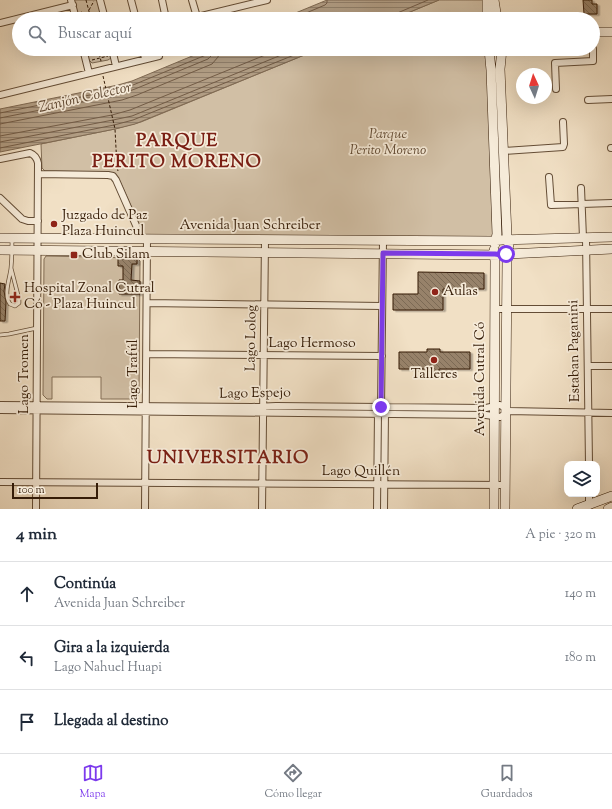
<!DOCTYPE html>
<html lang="es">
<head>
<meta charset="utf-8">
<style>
	:root { --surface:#fff; --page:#f2f2f3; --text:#1f2937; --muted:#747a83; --line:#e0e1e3; --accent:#7c3aed }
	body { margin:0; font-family:"Sorts Mill Goudy",serif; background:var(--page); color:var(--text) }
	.controls { position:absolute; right:12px; bottom:12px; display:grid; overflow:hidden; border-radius:8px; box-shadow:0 4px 16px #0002 }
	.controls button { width:36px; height:36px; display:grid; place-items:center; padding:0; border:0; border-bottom:1px solid var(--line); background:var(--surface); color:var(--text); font:20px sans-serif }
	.compass { position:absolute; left:516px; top:68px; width:36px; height:36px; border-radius:50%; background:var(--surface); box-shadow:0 4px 16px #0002; rotate:356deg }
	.scale { position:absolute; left:12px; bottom:10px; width:86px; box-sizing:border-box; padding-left:4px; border:2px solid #351c07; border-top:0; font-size:11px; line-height:14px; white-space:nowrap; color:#351c07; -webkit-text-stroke:3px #f6ebd9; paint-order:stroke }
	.stop { position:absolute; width:12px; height:12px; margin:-9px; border:3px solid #7c3aed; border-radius:50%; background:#fff }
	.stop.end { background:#7c3aed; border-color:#fff; box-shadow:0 1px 4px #0008 }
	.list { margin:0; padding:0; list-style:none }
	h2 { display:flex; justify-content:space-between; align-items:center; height:52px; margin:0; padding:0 16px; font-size:17px }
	h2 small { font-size:13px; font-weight:400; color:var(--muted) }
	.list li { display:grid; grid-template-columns:26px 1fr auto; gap:12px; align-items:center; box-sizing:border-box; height:64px; padding:0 16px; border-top:1px solid var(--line) }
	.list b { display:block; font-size:15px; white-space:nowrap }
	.list p { margin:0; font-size:13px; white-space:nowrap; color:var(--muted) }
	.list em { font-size:13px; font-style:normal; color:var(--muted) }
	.icon { flex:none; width:22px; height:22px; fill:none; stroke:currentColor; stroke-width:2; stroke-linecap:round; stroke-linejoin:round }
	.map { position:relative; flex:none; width:612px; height:509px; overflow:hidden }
	.search { position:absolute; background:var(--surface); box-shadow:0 4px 16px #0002; left:12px; right:12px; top:12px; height:44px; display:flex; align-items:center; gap:10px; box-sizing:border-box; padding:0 14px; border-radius:22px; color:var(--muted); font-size:15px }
	.sheet { height:244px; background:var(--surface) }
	nav { display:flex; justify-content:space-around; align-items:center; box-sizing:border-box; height:56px; border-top:1px solid var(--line); background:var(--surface); font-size:11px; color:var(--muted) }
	nav a { display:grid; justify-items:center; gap:2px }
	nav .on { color:var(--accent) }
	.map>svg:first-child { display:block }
	.green { fill:#d1bfa5; stroke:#836e56 }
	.water { fill:url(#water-rules); stroke:#7f6952 }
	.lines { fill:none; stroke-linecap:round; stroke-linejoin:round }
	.shore { stroke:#735c46; stroke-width:1 }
	.building { fill:url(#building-back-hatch); stroke:#351c07; filter:url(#shadow) }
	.lane-casing { stroke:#644d36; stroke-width:4.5 }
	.street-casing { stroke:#644d36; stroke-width:8 }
	.secondary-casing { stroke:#351c07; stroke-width:10 }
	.path { stroke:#351c07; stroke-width:1; stroke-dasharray:3 2; stroke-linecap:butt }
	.lane { stroke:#f6ebd9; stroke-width:3 }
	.street { stroke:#f6ebd9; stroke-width:6 }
	.secondary { stroke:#f6ebd9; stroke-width:9 }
	.route { stroke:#7c3aed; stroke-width:5 }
	.poi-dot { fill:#8f2418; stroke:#f6ebd9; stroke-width:1.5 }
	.labels { text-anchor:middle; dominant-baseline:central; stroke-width:3.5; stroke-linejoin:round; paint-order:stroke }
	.park-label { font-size:14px; font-style:italic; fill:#644d36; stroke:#f6ebd9 }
	.poi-label { font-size:14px; fill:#351c07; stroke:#f6ebd9; text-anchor:start }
	.street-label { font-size:14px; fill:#351c07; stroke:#f6ebd9 }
	.water-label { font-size:15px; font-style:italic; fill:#604933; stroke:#f6ebd9 }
	.district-label { font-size:18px; font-weight:bold; letter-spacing:1px; fill:#7a1f14; stroke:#f6ebd9 }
</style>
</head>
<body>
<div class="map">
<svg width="612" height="509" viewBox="0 0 612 509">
	<defs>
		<pattern id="water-rules" width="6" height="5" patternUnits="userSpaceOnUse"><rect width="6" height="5" fill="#b19d84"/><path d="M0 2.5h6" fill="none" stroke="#917f6a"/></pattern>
		<pattern id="building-back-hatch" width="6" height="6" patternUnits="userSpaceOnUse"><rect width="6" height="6" fill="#97826a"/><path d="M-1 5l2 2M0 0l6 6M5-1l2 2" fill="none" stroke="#7c6a55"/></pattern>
		<filter id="shadow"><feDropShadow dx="2.5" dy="1.5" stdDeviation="0" flood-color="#0004"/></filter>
	</defs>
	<rect width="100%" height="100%" fill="#f1e0c5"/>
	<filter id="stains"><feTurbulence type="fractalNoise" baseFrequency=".005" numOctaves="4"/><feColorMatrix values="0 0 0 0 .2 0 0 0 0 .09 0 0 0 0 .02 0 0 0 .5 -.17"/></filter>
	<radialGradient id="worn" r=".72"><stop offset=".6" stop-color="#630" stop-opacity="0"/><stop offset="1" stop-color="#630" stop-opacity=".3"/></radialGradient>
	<path class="green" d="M74 0H98L102 19H79Z
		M439 0H485V19H393Z
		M86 49H109L111 58 108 60 92 63 89 60Z
		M319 49H486L487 64 493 237 145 235 143 233 119 179 115 174 109 172 47 171H45L42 168 41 144 115 129 141 122Z
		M46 256 137 258 140 261 139 395 135 399H101V377H52V399H47L43 395 44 259Z"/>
	<path class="water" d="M327 0H439L393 19H281Z
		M209 49H319L135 124 115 129 0 152V109L118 85 132 81Z"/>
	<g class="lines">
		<path class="shore" d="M292 19 325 5 327 3V0
			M393 19V16L395 14 428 0
			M0 113 120 89 133 85 206 55 208 52 209 49
			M0 118 121 94 135 89 208 59 212 55 214 49
			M0 124 122 100 137 95 212 64 218 57 220 49
			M0 136 112 115 130 110 280 49
			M0 142 113 120 132 116 296 49
			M0 148 114 125 133 120 309 49"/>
	</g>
	<path class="building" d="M583 0H592V4H597V14H584Z
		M118 259H137V264H132L131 280 140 281V294H119V280H123V266H118Z
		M418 272 484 273V289H443V310H393V294H418Z
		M0 283 5 284 4 291 6 302 5 321H0Z
		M427 349H440V352H470V369H439V372H433L427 371V369H399V352H427Z"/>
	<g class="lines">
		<defs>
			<path id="lane" d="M11 268 19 299V303L15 306 10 304C3 295 10 278 11 268 12 258 12 249 12 239
				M0 335 9 334 37 328"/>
			<path id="street" d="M71 0 76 19
				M100 0 105 19
				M131 0 136 19
				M162 0 166 19
				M192 0 197 17
				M189 19 267 0
				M0 23 73 5
				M83 49 89 73
				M112 49 116 66
				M143 49 145 59
				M556 89 555 63 593 61V49
				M0 95 159 56
				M588 100 612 99
				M611 148H612
				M504 151 563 147 564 144 563 122
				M0 159 30 153C35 155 37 158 38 163L36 509
				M38 174 108 175 113 176 116 180 142 239
				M549 177 551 205 612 203
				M581 188 583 238
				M0 198 22 219 28 221H38
				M586 238 589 464
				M147 303 382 306
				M495 309H612
				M147 354 382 356
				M588 366H612
				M0 405 252 407 276 406 486 408 500 405 504 407 506 411
				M0 410 486 415 500 417 504 415 506 412
				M506 411 612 413
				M0 482 505 485
				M589 494V506
				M145 509 147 239
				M262 509 265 240
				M377 509 378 412 379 409 381 407 383 241
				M384 509 385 411"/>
			<path id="secondary" d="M494 0 497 19
				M487 19V0
				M593 32H612
				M489 49 491 70 497 234 495 244
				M502 49 500 69 507 236 509 245
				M0 238 491 241 502 240 612 237
				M0 250 502 255 508 254 612 249
				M494 509 495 261 494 250
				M505 509 507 261 509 250
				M577 509 612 496
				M608 509 612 507"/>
		</defs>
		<use href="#lane" class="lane-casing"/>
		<use href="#street" class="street-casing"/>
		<use href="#secondary" class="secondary-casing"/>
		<path class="path" d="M86 0 91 19
			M89 10 94 1
			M81 12 89 15
			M98 49 101 61
			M92 60 108 56
			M103 76 115 129 117 167 118 171"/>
		<use href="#lane" class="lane"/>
		<use href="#street" class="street"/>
		<use href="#secondary" class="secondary"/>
	</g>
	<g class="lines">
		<path class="route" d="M381 407 383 253 495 254 502 255 506 254"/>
	</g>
	<g class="poi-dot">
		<circle cx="54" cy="224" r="4"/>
		<rect x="70" y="251" width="8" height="8" rx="2"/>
		<circle cx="435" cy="292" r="4"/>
		<path d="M13 291h4v4h4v4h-4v4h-4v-4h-4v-4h4z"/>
		<circle cx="434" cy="360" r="4"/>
	</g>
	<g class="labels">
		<g class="park-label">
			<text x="388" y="135">Parque<tspan x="388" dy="16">Perito Moreno</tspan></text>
		</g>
		<g class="poi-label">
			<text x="62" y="216">Juzgado de Paz<tspan x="62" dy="16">Plaza Huincul</tspan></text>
			<text x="82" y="255">Club Silam</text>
			<text x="24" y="289">Hospital Zonal Cutral<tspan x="24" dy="16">Có - Plaza Huincul</tspan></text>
			<text x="443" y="292">Aulas</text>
			<text x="434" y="375" text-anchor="middle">Talleres</text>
		</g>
		<g class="street-label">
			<text x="250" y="226">Avenida Juan Schreiber</text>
			<text transform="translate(252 338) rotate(-89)">Lago Lolog</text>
			<text x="312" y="344">Lago Hermoso</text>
			<text transform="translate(575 351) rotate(-91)">Estaban Paganini</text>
			<text transform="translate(25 374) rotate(-90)">Lago Tromen</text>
			<text transform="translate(134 374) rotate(-90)">Lago Trafúl</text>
			<text transform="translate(481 379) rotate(-90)">Avenida Cutral Có</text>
			<text transform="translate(255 394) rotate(-1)">Lago Espejo</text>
			<text x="361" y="472">Lago Quillén</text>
		</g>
		<g class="water-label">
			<text transform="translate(85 98) rotate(-13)">Zanjón Colector</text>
		</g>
		<g class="district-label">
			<text x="177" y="142">PARQUE<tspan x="177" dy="21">PERITO MORENO</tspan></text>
			<text x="228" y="459">UNIVERSITARIO</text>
		</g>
	</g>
	<rect width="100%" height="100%" filter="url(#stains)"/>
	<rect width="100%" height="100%" fill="url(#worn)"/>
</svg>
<div class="controls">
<button><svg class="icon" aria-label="layers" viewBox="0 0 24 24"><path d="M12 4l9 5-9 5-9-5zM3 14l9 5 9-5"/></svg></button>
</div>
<svg class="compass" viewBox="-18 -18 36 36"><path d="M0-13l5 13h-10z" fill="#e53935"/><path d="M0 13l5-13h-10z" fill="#747a83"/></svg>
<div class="scale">100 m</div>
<div class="stop" style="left:506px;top:254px"></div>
<div class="stop end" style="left:381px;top:407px"></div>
<div class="search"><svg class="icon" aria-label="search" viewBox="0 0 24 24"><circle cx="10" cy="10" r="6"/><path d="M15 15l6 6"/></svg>Buscar aquí</div>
</div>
<section class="sheet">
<h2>4 min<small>A pie · 320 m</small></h2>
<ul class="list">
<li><svg class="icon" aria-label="ahead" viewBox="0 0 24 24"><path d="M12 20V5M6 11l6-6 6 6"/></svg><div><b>Continúa</b><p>Avenida Juan Schreiber</p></div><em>140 m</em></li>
<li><svg class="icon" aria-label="left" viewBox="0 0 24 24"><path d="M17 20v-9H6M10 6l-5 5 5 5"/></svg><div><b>Gira a la izquierda</b><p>Lago Nahuel Huapi</p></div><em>180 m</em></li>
<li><svg class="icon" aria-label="arrive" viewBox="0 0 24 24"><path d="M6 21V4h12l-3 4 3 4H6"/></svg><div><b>Llegada al destino</b></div></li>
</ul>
</section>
<nav>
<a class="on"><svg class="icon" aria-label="map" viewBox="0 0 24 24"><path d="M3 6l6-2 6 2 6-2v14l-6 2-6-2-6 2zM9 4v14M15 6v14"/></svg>Mapa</a>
<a><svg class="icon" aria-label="directions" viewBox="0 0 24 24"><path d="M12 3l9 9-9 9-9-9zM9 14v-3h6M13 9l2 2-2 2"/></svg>Cómo llegar</a>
<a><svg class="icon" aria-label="saved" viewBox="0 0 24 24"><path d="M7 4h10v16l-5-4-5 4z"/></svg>Guardados</a>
</nav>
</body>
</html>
